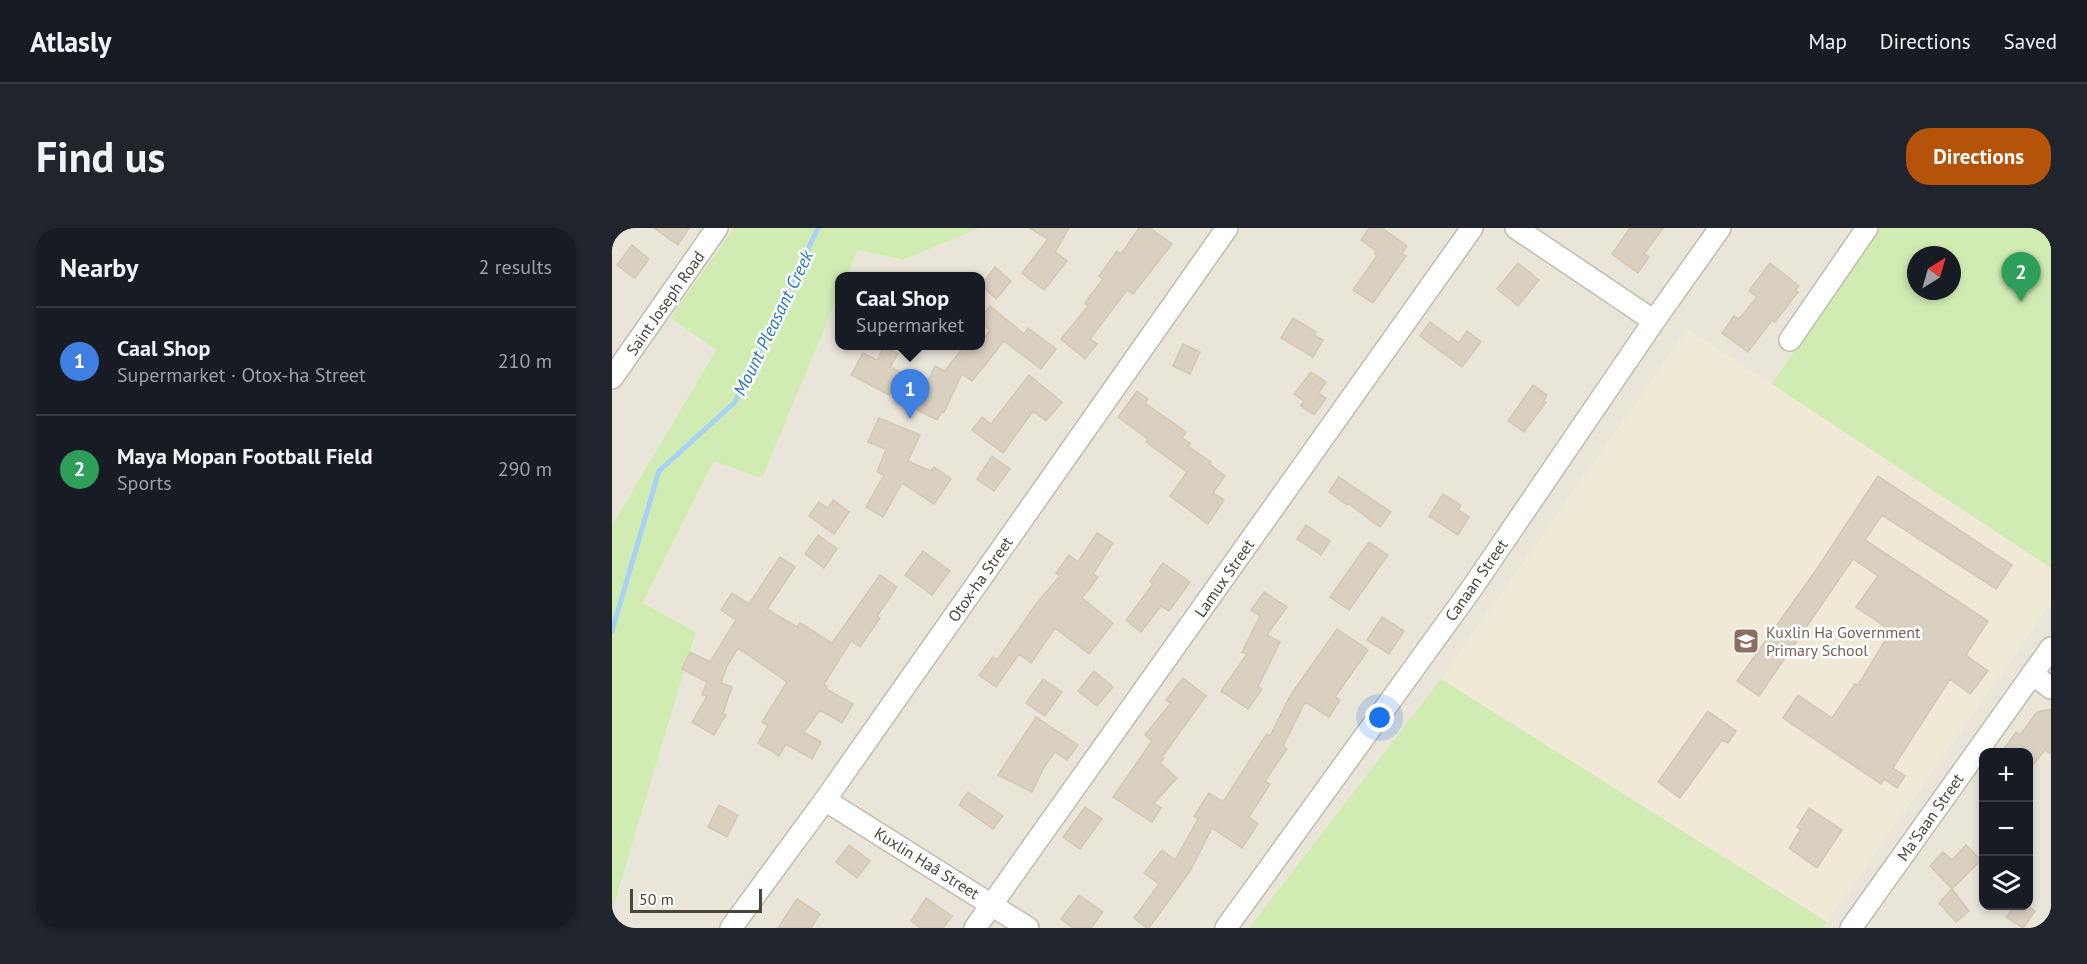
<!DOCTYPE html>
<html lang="en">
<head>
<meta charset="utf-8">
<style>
	:root { --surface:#171b24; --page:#20242c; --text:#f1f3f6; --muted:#9ea1a6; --line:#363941; --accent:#b45309 }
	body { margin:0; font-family:"PT Sans",sans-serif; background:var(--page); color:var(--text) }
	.controls { position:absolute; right:18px; bottom:18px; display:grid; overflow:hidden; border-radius:12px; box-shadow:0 3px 9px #0003 }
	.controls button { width:54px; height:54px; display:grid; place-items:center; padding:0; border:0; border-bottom:2px solid var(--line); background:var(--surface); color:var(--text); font:30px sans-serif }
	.compass { position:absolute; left:1295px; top:18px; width:54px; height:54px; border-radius:50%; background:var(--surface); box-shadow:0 3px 9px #0003; rotate:37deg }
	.scale { position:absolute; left:18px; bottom:15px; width:132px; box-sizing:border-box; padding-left:6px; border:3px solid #4b4438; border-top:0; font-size:16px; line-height:21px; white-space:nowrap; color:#4b4438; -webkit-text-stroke:4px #fff; paint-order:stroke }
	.you { position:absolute; left:768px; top:490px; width:21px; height:21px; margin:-15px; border:4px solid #fff; border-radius:50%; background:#1a73e8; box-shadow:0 0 0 9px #1a73e833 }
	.badge { display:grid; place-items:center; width:39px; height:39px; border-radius:50%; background:var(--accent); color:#fff; font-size:20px; font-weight:700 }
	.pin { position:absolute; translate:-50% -50px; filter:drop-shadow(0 2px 3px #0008) }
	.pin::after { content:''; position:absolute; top:32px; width:21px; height:18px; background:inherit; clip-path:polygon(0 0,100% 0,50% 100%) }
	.popup { position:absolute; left:223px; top:44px; width:150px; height:78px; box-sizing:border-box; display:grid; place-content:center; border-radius:12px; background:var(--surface); filter:drop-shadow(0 2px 4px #0005); font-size:20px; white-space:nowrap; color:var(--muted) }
	.popup b { font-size:22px; color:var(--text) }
	.popup::after { content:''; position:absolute; left:50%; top:100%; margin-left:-12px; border:12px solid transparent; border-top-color:var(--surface) }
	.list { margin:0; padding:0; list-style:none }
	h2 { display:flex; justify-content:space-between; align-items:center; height:78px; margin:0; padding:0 24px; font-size:26px }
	h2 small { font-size:20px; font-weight:400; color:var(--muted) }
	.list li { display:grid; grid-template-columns:39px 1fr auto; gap:18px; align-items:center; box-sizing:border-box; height:108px; padding:0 24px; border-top:2px solid var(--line) }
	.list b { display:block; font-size:22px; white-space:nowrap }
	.list p { margin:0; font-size:20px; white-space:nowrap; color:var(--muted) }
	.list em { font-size:20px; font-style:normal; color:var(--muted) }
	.icon { flex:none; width:33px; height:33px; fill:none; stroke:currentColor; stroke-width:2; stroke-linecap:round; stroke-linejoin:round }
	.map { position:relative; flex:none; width:1439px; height:700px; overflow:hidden; border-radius:24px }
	header { display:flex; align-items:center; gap:36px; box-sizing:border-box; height:84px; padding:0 30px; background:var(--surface); border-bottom:2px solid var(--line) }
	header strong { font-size:28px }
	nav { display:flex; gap:33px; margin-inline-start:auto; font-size:21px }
	.intro { display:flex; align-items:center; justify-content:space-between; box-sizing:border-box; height:144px; padding:0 36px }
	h1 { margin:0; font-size:42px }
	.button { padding:15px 27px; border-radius:24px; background:var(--accent); color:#fff; font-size:21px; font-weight:700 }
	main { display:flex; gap:36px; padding:0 36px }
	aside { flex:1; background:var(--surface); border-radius:24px; box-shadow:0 3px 9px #0003 }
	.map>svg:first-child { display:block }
	.residential { fill:#eae5d9; fill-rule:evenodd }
	.education { fill:#f0e9d5 }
	.green { fill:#d1ecb3; fill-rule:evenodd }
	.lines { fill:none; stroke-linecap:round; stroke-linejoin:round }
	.stream { stroke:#a6d2f5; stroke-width:5 }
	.building { fill:#d9d0c0; stroke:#d4c8b2; stroke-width:1.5 }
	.street-casing { stroke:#c3bcad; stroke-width:24 }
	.street { stroke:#fff; stroke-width:21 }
	.labels { text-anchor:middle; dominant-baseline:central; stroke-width:5; stroke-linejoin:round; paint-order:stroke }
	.street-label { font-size:16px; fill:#4b4438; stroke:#fff }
	.education-label { font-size:16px; fill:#785e54; stroke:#fff; text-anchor:start }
	.water-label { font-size:18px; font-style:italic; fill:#2977b6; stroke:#fff }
</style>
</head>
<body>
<header>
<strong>Atlasly</strong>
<nav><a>Map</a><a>Directions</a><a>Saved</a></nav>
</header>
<div class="intro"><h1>Find us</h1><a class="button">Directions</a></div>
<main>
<aside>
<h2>Nearby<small>2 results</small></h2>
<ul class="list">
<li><span class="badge" style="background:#3f7fe0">1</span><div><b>Caal Shop</b><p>Supermarket · Otox-ha Street</p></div><em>210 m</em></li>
<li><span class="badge" style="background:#2e9e5b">2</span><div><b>Maya Mopan Football Field</b><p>Sports</p></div><em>290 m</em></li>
</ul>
</aside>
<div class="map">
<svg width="1439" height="700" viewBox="0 0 1439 700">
	<rect width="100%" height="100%" fill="#f6f3eb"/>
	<path class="residential" d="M0 0H122L58 90 104 122 0 297Z
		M368 0H1439V700H0V684L84 404 31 375 102 233 150 251 227 66 228 118H368V48H235L246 22 291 32ZM1304 27H1340V63H1304ZM1372 524H1416V678H1372Z"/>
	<path class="education" d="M1076 101 1439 340V375L1215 694 829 451Z"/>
	<path class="green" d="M122 0H368L291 32 246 22 235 48H228L227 66 150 251 102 233 31 375 84 404 0 684V297L104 122 58 90Z
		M1268 0H1439V340L1160 156ZM1304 27H1340V63H1304Z
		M829 451 1215 694 1211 700H637Z"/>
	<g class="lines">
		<path class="stream" d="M0 403 47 243 123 174 206 0"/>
	</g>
	<path class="building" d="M42 0H77L66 17Z
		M417 0H457L443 24 455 33 432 62 410 45 436 11Z
		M527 0H538L560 16 521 66 515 62 478 111 485 116 473 131 449 111 476 78 473 75 491 51 487 48 505 23 509 26Z
		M757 0H770L795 18 790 25 794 28 761 75 741 62 765 28 763 26 764 23 749 12Z
		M1018 0H1051L1032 26 1037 29 1026 45 1000 26Z
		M20 17 37 31 23 50 5 37Z
		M906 35 927 52 906 78 885 61Z
		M1158 35 1187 58 1183 62 1186 64 1163 94 1160 92 1136 124 1110 105 1122 88 1127 91 1145 69 1137 63Z
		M383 39 399 53 384 71 369 57Z
		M378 78 412 106 416 100 444 121 429 141 392 113 360 153 350 146 332 184 330 183 325 192 303 181 323 138 333 143 353 117H369V114L378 102 369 94V90Z
		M681 90 704 104 702 107 711 112 701 129 669 110Z
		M818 94 847 115 855 103 869 114 850 139 808 108Z
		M571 116 588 124 578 146 561 138Z
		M272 118 286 126 278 139 288 144 277 167 239 147 251 125 265 132Z
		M699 144 714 154 706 165 714 170 702 187 689 178 692 173 682 166Z
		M417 147 450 174 434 193 421 183 391 225 360 202 370 189 379 196Z
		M921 157 935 167 932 173 934 174 912 204 896 193Z
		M525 163 536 171 533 175 574 204 570 210 578 215 576 218 599 234 597 236 613 248 601 265 612 272 596 296 558 268 575 244 534 214 536 211 506 189Z
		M267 190 308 207 296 233 319 243 322 239 339 251 322 276 290 255 271 289 254 279 272 247 265 244 274 221 256 214Z
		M380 228 398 241 382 263 365 251Z
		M1266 248 1400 337 1384 361 1270 287 1253 312 1376 393 1354 427 1376 443 1358 466 1338 451 1281 540 1293 548 1285 560 1272 551 1269 556 1171 490 1186 467 1220 490 1243 456 1246 457 1279 403 1244 379 1266 348 1241 331 1147 468 1125 453 1204 342Z
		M727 249 779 284 768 299 737 276 735 277 717 264Z
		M831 266 849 277 846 282 857 289 846 307 817 288Z
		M221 272 237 284 222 306 197 288 207 274 216 280Z
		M694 297 718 313 709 327 685 311Z
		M485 305 501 315 481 346 486 349 470 370 501 395 477 426 443 400 419 435 407 426 384 459 367 447 381 429 385 432 424 376 448 348 444 345 457 327 466 334Z
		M206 307 225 321 212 340 193 326Z
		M757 314 776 327 737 382 718 369Z
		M311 323 338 343 320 367 293 347Z
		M168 329 183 339 155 381 185 399 188 395 220 415 268 347 285 359 265 388 268 390 248 419 239 413 212 456 215 459 214 461 241 476 230 495 208 482 192 504 209 514 200 531 174 516 167 528 146 515 156 498 150 494 175 454 126 420 115 438 109 455 120 459 111 485 114 487 102 507 80 494 95 468 90 467 95 454 70 441 78 424 98 434 124 392 109 382 120 365 137 376Z
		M551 335 578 354 557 383 549 378 529 404 514 392 541 356 538 353Z
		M652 364 675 379 655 407 668 414 646 459 650 461 636 481 609 463 635 426 630 424 648 388 639 382Z
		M770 389 792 403 777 426 755 412Z
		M725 401 756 422 723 469 728 472 717 489 693 474 671 518 675 521 653 553 658 556 637 589 646 596 630 620 600 600 578 643 537 700H535L522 690 547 656 532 645 550 622 563 632 586 591 582 588 597 565 611 574 645 521 655 506 658 508 678 468Z
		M482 443 501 459 485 478 466 463Z
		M571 450 594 468 550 529 552 530 548 535 565 550 542 575 549 580 540 594 501 569 540 513 533 507 559 475 554 472Z
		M431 451 450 464 433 488 414 475Z
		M1439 481V526L1433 522 1416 543V525H1389L1404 504 1408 507 1425 484Z
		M1096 483 1124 503 1116 515 1110 512 1068 570 1046 554Z
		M424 489 466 517 455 532 443 524 432 539 420 564 386 547Z
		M356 564 391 588 381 601 347 577Z
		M107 577 126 587 115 609 96 599Z
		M473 579 490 591 468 621 451 609Z
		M1197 580 1230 602 1205 640 1177 620 1189 601 1185 599Z
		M237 617 258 633 245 650 224 634Z
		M1354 617 1369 632 1340 661 1318 638 1331 624 1340 632Z
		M1340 661 1357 683 1344 694 1327 675Z
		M467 667 491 684 479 700H461L449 691Z
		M314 670 340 688 331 700H309L299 693Z
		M185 671 208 686 199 700H166Z
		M1403 678H1416L1423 683 1411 700 1394 689Z"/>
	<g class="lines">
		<defs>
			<path id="street" d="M904 0 1042 93
				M1178 112 1255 0
				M0 150 105 0
				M1420 446 1439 460
				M213 572 416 700
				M119 700 213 572 615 0
				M363 700 860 0
				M614 700 860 360 1042 93 1108 0
				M1239 700 1439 420"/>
		</defs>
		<use href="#street" class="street-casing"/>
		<use href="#street" class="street"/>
	</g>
	<defs>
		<symbol id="school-square" viewBox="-11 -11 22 22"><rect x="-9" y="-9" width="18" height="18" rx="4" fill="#8d6e63" stroke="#fff"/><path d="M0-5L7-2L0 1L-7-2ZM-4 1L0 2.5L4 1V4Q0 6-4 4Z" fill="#fff"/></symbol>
	</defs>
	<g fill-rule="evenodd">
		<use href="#school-square" x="1119" y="398" width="30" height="30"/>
	</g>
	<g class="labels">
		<g class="street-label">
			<text transform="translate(53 75) rotate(-55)">Saint Joseph Road</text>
			<text transform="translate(612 350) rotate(-55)">Lamux Street</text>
			<text transform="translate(368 351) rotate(-55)">Otox-ha Street</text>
			<text transform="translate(864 352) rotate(-55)">Canaan Street</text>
			<text transform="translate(1318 589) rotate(-55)">Ma'Saan Street</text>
			<text transform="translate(315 635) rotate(32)">Kuxlin Haâ Street</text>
		</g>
		<g class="education-label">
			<text x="1154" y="404">Kuxlin Ha Government<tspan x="1154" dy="18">Primary School</tspan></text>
		</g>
		<g class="water-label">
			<text transform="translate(161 95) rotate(-64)">Mount Pleasant Creek</text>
		</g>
	</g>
</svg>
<div class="controls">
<button>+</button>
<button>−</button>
<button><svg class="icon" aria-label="layers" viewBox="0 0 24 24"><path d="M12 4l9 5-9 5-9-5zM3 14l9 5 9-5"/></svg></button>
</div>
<svg class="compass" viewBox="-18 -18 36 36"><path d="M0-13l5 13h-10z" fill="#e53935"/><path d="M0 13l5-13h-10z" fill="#9ea1a6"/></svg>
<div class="scale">50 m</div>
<div class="you"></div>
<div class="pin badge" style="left:298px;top:191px;background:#3f7fe0">1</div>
<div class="popup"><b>Caal Shop</b>Supermarket</div>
<div class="pin badge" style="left:1409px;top:74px;background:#2e9e5b">2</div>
</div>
</main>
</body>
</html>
